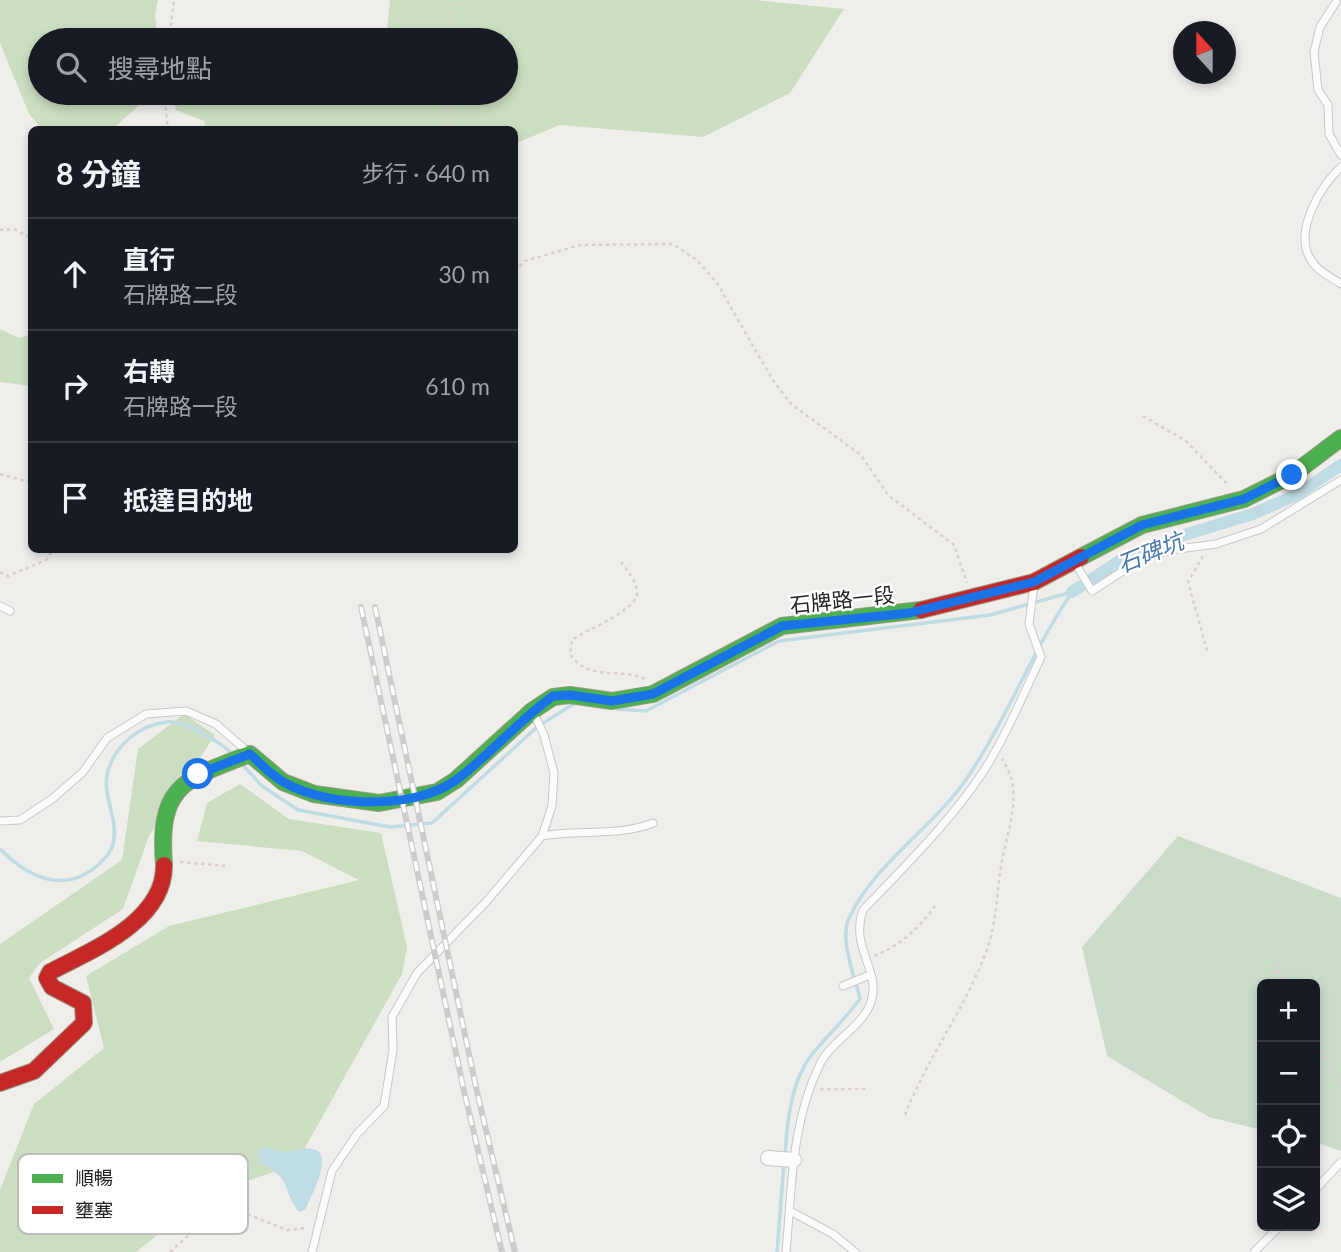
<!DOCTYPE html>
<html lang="zh-TW">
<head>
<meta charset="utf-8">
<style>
	:root { --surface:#171b24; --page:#242831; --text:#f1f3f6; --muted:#9ea1a6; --line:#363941 }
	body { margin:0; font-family:Lato,"Noto Sans TC",sans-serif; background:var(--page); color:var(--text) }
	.controls { position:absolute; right:21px; bottom:21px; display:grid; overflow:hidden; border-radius:10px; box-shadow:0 4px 10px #0003 }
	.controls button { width:63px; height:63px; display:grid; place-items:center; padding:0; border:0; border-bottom:2px solid var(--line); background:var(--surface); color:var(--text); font:35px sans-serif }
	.compass { position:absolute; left:1173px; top:21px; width:63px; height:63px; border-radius:50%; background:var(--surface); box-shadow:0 4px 10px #0003; rotate:339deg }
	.stop { position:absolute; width:21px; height:21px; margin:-16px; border:5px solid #1a73e8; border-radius:50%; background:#fff }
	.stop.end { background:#1a73e8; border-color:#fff; box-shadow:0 2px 7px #0008 }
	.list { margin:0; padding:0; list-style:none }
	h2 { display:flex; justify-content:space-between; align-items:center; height:91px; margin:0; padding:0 28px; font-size:30px }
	h2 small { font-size:23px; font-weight:400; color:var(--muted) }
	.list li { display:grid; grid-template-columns:46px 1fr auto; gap:21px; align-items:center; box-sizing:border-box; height:112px; padding:0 28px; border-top:2px solid var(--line) }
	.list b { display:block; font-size:26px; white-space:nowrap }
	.list p { margin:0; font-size:23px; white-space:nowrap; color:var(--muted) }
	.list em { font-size:23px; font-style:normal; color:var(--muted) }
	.icon { flex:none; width:38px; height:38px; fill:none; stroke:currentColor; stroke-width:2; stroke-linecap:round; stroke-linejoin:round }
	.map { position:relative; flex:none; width:1341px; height:1252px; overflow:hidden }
	.search { position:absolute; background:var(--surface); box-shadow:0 4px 10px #0003; left:28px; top:28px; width:490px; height:77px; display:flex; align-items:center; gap:18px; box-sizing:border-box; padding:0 24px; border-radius:38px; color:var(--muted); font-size:26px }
	.panel { position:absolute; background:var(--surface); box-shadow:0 4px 10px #0003; left:28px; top:126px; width:490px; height:427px; border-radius:10px }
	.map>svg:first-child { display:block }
	.forest { fill:#cbdec1 }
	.cemetery { fill:#cadbca }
	.water { fill:#bfdbe3 }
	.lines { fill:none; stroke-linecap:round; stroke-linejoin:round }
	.stream { stroke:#bfdbe3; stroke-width:3.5 }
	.canal { stroke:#bfdbe3; stroke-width:12 }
	.lane-casing { stroke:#c9c8c7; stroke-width:9 }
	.street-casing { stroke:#c9c8c7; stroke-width:16 }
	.fast-casing { stroke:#999a82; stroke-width:18 }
	.jam-casing { stroke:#999a82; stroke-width:18 }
	.path { stroke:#dccecd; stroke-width:2.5; stroke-dasharray:3.5 3.5; stroke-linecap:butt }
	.lane { stroke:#fdfcfc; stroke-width:7 }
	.street { stroke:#fdfcfc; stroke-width:14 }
	.fast { stroke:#4caf50; stroke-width:16 }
	.jam { stroke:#c62828; stroke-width:16 }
	.rail-casing { stroke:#ccc; stroke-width:6 }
	.rail { stroke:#fff; stroke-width:3.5; stroke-dasharray:10; stroke-linecap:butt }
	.route { stroke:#1a73e8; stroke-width:9 }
	.labels { text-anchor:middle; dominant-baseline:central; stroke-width:5; stroke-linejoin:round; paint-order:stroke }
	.street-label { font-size:21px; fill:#222; stroke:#fff }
	.water-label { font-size:23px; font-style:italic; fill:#4a7aab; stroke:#fff }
	.key { fill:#fff; stroke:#bdbdbd; stroke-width:2 }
	.key-label { font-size:19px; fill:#222 }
</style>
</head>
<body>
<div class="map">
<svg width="1341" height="1252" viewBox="0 0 1341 1252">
	<rect width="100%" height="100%" fill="#f0eeeb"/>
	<path class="forest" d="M0 0H158L155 15 158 40H40V93H146L140 104 113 129H42L29 114 0 43Z
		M390 0H755L844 9 790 93 703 137 559 125 515 144 514 130 206 129 204 121 176 110 171 93H282L324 97 329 93H506V40H386Z
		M0 329 19 338 31 334V386L0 382Z
		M184 714 215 735 149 836 123 909 40 963 29 978 54 1029 0 1062V944L122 860 138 749Z
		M240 784 289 819 381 833 407 947 402 974 296 1164 207 1195 136 1252H0V1190L34 1104 104 1048 86 976 169 926 359 880 302 851 197 841 207 803Z"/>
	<path class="cemetery" d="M1178 836 1341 898V1151L1315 1142V984H1262V1130L1209 1117 1107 1056 1082 947Z"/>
	<path class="water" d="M263 1147C270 1148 278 1152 284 1152 295 1152 305 1145 316 1150 333 1158 310 1198 305 1210L299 1212C279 1184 295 1183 260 1162L258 1150Z"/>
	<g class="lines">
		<path class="stream" d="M617 709 646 711 779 641 990 615 1072 592
			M241 763 262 786 298 810 390 827 432 823 537 727 575 703
			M0 849C28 877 64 895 98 865 104 859 111 853 113 844 119 821 103 797 107 775 113 746 139 725 167 722 183 720 223 743 233 755
			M785 1156C787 1122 791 1079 814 1052 829 1034 846 1018 860 999 855 976 838 938 850 916 877 861 934 827 967 778 1007 719 1032 651 1072 592
			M777 1252 784 1163"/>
		<path class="canal" d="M1072 592 1124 558 1184 535 1253 514 1296 495 1341 465"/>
		<defs>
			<path id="lane" d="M1336 2 1320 27 1314 52 1318 90 1328 105 1329 134 1341 155
				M1341 167C1320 186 1293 232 1311 260 1317 271 1331 277 1341 284
				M1075 563 1092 591 1140 560 1171 550 1216 544 1261 529 1341 480
				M0 606 10 611
				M0 821 20 820 52 799 83 772 107 738 146 714 186 711 216 724 249 753
				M542 836C578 829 618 837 653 823
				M843 986 870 975
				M1315 1190 1341 1162
				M790 1211 833 1234 855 1252
				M312 1252 332 1171 357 1134 384 1106 393 1050 392 1017 417 973 486 902 542 836 552 806 554 773 544 735 533 712
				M786 1252C792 1188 791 1123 820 1064 832 1039 866 1026 872 998 879 969 850 946 863 910 904 867 950 822 983 772 1006 736 1023 695 1041 657L1029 624 1034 585
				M1254 1252 1280 1226"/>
			<path id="street" d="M768 1158 794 1160"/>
			<path id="fast" d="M1081 557 1142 525 1244 499 1292 475 1341 438
				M164 865C158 786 182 780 250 754L283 782 314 794 379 803 437 792 456 780 532 711 553 697 570 695 612 701 653 694 782 626 921 610"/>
			<path id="jam" d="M921 610 1034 582 1081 557
				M0 1083 34 1071 84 1023 83 1003 52 987 47 978 50 972C92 950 165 921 164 865"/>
		</defs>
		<use href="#lane" class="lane-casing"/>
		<use href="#street" class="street-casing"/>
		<use href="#fast" class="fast-casing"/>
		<use href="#jam" class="jam-casing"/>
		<path class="path" d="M169 40 174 0
			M447 40 455 0
			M164 93 168 130
			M447 93 448 130
			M0 230 14 229 32 239
			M514 271 525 261 580 245 673 244 697 260 717 283 772 379 791 404 861 455 888 495 954 545 967 583
			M1143 416 1186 441 1229 486
			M0 474 32 483
			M1203 556 1188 582 1208 654
			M621 562C627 570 637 582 637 592 639 610 585 630 572 640L570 654C588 682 620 667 645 679
			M0 572 8 576 46 560 53 550
			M180 862 227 866
			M874 956C900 946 919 928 935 906
			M1274 964 1285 984
			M1315 1038 1341 1085
			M820 1089H869
			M905 1115C927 1058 965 1009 986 952 998 921 996 888 1003 856 1010 822 1023 790 1002 759
			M170 1252 200 1225 239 1211 287 1230 307 1228"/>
		<use href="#lane" class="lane"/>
		<use href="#street" class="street"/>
		<use href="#fast" class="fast"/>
		<use href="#jam" class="jam"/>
		<defs>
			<path id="rail" d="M361 607 464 1091 502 1252
				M375 607 477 1092 515 1252"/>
		</defs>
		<use href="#rail" class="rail-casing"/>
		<use href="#rail" class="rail"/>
	</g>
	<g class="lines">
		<path class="route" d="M198 774 250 754C261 764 273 777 287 784 330 807 415 810 456 780 490 755 518 721 553 696L570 695 612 701 653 694 782 626 909 613 1034 582 1142 525 1244 499 1292 475"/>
	</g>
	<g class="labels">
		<g class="street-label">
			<text transform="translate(842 599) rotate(-6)">石牌路一段</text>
		</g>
		<g class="water-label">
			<text transform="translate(1150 552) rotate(-22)">石碑坑</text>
		</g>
	</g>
	<rect x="18" y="1154" width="230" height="80" rx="10" class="key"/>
	<rect x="32" y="1174" width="31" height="9" fill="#4caf50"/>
	<rect x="32" y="1206" width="31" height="8" fill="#c62828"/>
	<g class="key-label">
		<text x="75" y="1185">順暢</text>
		<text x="75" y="1217">壅塞</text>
	</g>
</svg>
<div class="controls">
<button>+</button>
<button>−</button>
<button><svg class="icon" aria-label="locate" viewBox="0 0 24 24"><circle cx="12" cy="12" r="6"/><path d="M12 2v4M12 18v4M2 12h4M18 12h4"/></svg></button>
<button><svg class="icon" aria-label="layers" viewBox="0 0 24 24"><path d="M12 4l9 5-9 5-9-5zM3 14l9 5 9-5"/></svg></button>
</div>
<svg class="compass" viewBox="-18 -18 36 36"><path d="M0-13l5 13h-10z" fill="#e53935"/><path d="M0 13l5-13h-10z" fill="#9ea1a6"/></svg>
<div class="stop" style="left:198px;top:774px"></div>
<div class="stop end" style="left:1292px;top:475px"></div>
<div class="search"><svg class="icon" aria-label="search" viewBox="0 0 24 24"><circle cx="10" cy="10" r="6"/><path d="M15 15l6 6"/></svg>搜尋地點</div>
<section class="panel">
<h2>8 分鐘<small>步行 · 640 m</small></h2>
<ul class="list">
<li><svg class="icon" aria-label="ahead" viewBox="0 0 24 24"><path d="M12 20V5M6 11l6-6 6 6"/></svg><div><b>直行</b><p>石牌路二段</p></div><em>30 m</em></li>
<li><svg class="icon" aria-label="right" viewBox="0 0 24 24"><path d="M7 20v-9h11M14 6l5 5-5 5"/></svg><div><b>右轉</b><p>石牌路一段</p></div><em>610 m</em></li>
<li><svg class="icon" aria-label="arrive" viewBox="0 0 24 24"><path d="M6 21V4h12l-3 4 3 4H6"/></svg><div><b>抵達目的地</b></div></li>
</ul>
</section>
</div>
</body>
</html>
